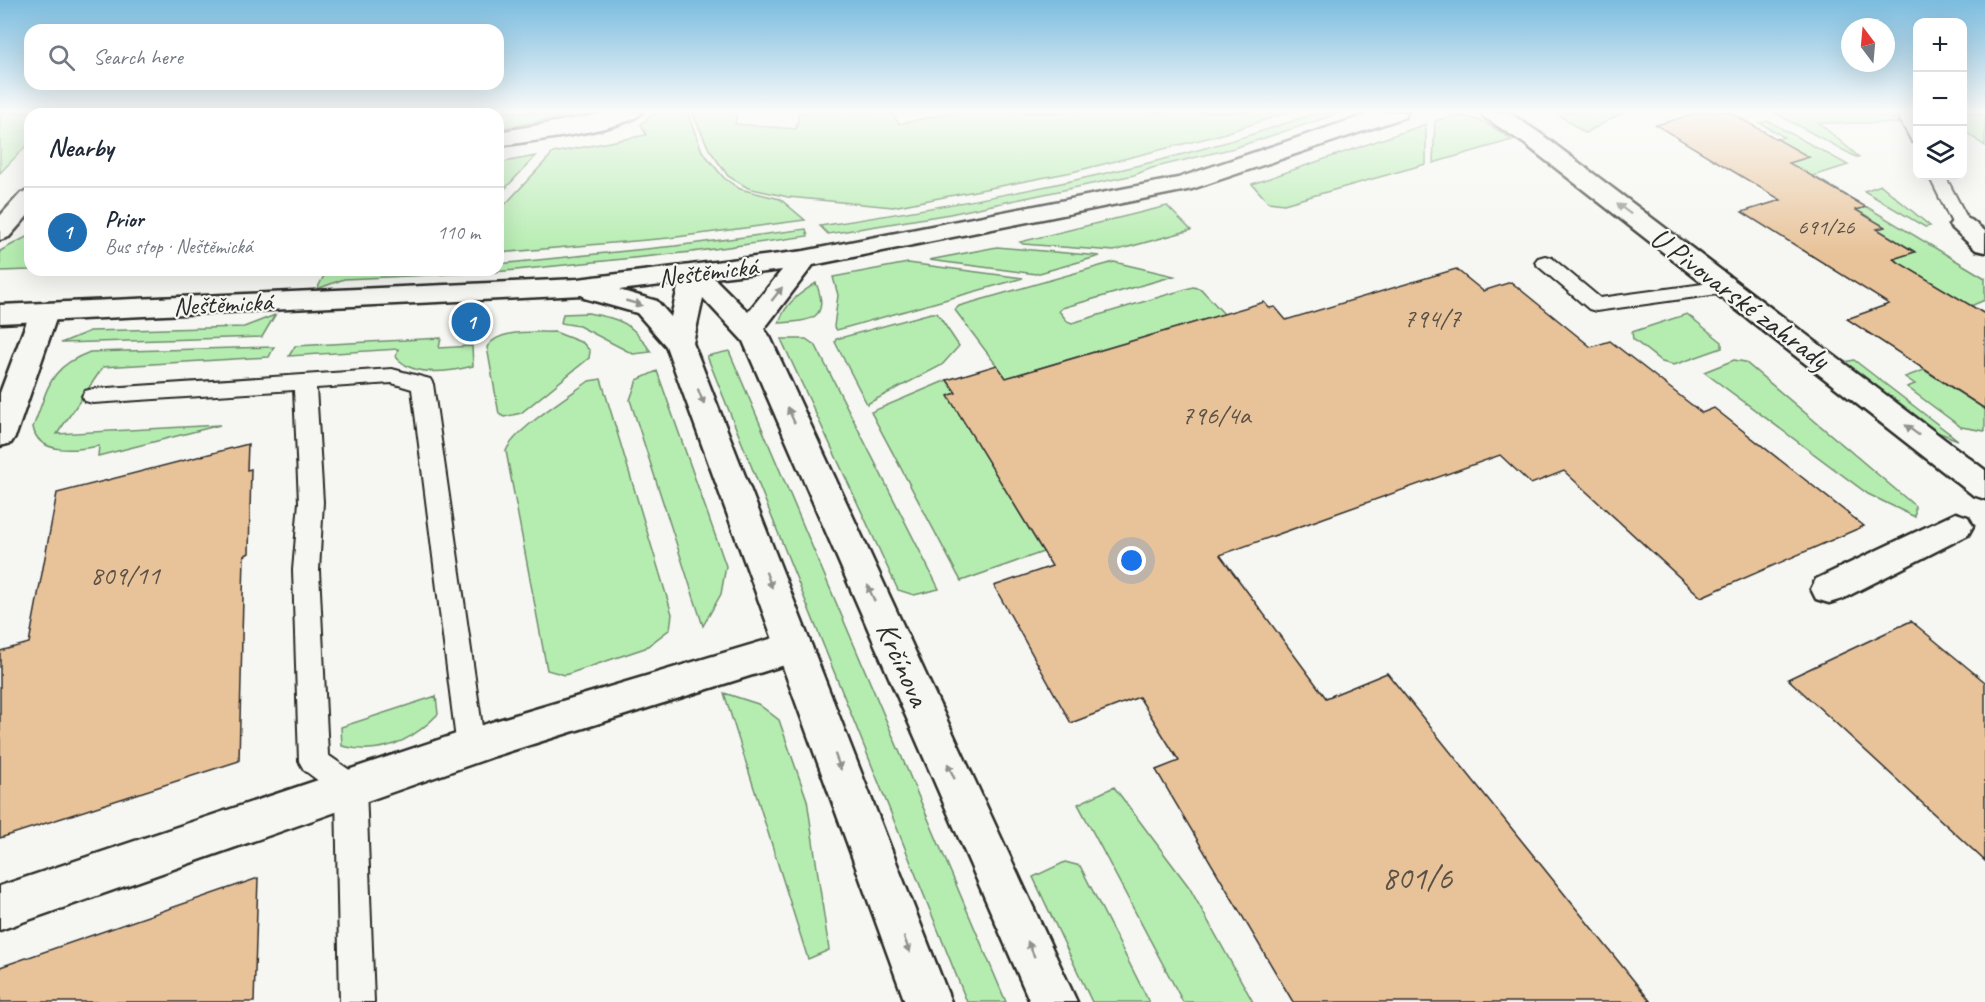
<!DOCTYPE html>
<html lang="en">
<head>
<meta charset="utf-8">
<style>
	:root { --surface:#fff; --page:#f6f6f7; --text:#1f2937; --muted:#747a83; --line:#e0e1e3; --accent:#1f6fb2 }
	body { margin:0; font-family:Caveat,sans-serif; background:var(--page); color:var(--text) }
	.controls { position:absolute; right:18px; top:18px; display:grid; overflow:hidden; border-radius:12px; box-shadow:0 6px 24px #0002 }
	.controls button { width:54px; height:54px; display:grid; place-items:center; padding:0; border:0; border-bottom:2px solid var(--line); background:var(--surface); color:var(--text); font:30px sans-serif }
	.compass { position:absolute; left:1841px; top:18px; width:54px; height:54px; border-radius:50%; background:var(--surface); box-shadow:0 6px 24px #0002; rotate:344deg }
	.you { position:absolute; left:1132px; top:561px; width:21px; height:21px; margin:-15px; border:4px solid #fff; border-radius:50%; background:#1a73e8; box-shadow:0 0 0 9px #1a73e833 }
	.badge { display:grid; place-items:center; width:39px; height:39px; border-radius:50%; background:var(--accent); color:#fff; font-size:20px; font-weight:700 }
	.pin { position:absolute; translate:-50% -50%; border:3px solid #fff; box-shadow:0 2px 6px #0006 }
	.list { margin:0; padding:0; list-style:none }
	h2 { display:flex; justify-content:space-between; align-items:center; height:78px; margin:0; padding:0 24px; font-size:26px }
	h2 small { font-size:20px; font-weight:400; color:var(--muted) }
	.list li { display:grid; grid-template-columns:39px 1fr auto; gap:18px; align-items:center; box-sizing:border-box; height:90px; padding:0 24px; border-top:2px solid var(--line) }
	.list b { display:block; font-size:22px; white-space:nowrap }
	.list p { margin:0; font-size:20px; white-space:nowrap; color:var(--muted) }
	.list em { font-size:20px; font-style:normal; color:var(--muted) }
	.icon { flex:none; width:33px; height:33px; fill:none; stroke:currentColor; stroke-width:2; stroke-linecap:round; stroke-linejoin:round }
	.map { position:relative; flex:none; width:1985px; height:1002px; overflow:hidden }
	.search { position:absolute; background:var(--surface); box-shadow:0 6px 24px #0002; left:24px; top:24px; width:480px; height:66px; display:flex; align-items:center; gap:15px; box-sizing:border-box; padding:0 21px; border-radius:18px; color:var(--muted); font-size:22px }
	.panel { position:absolute; background:var(--surface); box-shadow:0 6px 24px #0002; left:24px; top:108px; width:480px; height:168px; border-radius:18px }
	.map>svg:first-child { display:block }
	.green { fill:#b5edb0; stroke:#708c6e; stroke-width:1.5 }
	.building { fill:#e8c399; stroke:#2b2b2b; stroke-width:1.5 }
	.lines { fill:none; stroke-linecap:round; stroke-linejoin:round }
	.lane-casing { stroke:#2b2b2b; stroke-width:4 }
	.street-casing { stroke:#2b2b2b; stroke-width:5 }
	.secondary-casing { stroke:#2b2b2b; stroke-width:5 }
	.lane { fill:#f6f6f2; fill-rule:evenodd }
	.street { fill:#f6f6f2; fill-rule:evenodd }
	.secondary { fill:#f6f6f2; fill-rule:evenodd }
	.oneway { fill:#90908e }
	.labels { text-anchor:middle; dominant-baseline:central; stroke-width:4.5; stroke-linejoin:round; paint-order:stroke }
	.far-number-label { font-size:22px; fill:#5a5146 }
	.far-street-label { font-size:26px; fill:#2b2b2b; stroke:#f6f6f2 }
	.number-label { font-size:27px; fill:#5a5146 }
	.street-label { font-size:30px; fill:#2b2b2b; stroke:#f6f6f2 }
	.near-number-label { font-size:33px; fill:#5a5146 }
</style>
</head>
<body>
<div class="map">
<svg width="1985" height="1002" viewBox="0 0 1985 1002">
	<rect width="100%" height="100%" fill="#f6f6f2"/>
	<filter id="ink" filterUnits="userSpaceOnUse"><feTurbulence type="fractalNoise" baseFrequency=".0167" numOctaves="2"/><feDisplacementMap in="SourceGraphic" scale="12" xChannelSelector="R" yChannelSelector="G"/><feConvolveMatrix kernelMatrix="1 2 1 2 8 2 1 2 1" color-interpolation-filters="sRGB"/></filter>
	<g filter="url(#ink)">
		<path class="green" d="M0 112H59L30 114V142L0 173Z
			M471 112H586L498 129V114Z
			M656 112H687L702 151 724 178 740 189 780 199 805 220 669 238 498 253V212L553 153 646 135 641 124Z
			M692 112H737L735 124 796 129 799 112H891L899 124 954 112H1289L1219 135 1072 172 893 207 788 197 748 188 728 176 709 149Z
			M1319 112H1343L1234 148 1152 168 1134 175 950 214 828 234 820 226C956 205 1091 181 1223 143 1255 134 1287 123 1319 112Z
			M1555 112H1624L1585 133Z
			M1773 112H1885L1899 123H1819L1859 157H1856Z
			M1962 113 1985 114V146L1963 130Z
			M1457 115C1480 119 1494 126 1512 140L1433 163 1435 121Z
			M1768 121 1848 165 1813 176 1858 202 1840 208 1773 168 1809 157 1777 139 1784 137 1760 123Z
			M1426 124V164L1284 204 1268 202 1252 184Z
			M536 156 498 196V163Z
			M1881 185 1930 226 1925 227 1864 191Z
			M1167 206 1191 230 1114 251 1023 244 1020 242Z
			M1867 207 1985 278V300L1954 313 1876 265 1914 251 1877 229 1884 227 1856 210Z
			M806 229 808 236 692 252 495 272 344 279 317 289 326 272 498 270V264L675 246Z
			M30 235V270L0 271V251Z
			M997 247 1100 256 1036 274 929 260Z
			M1114 262 1174 276 1062 308 1059 311 1067 321 1072 323 1193 287 1201 289 1224 314 1006 378 955 310 959 306Z
			M908 263 1023 278 837 330 834 327 838 295 833 277Z
			M816 283C831 320 810 321 779 323 785 303 799 294 816 283Z
			M588 313C623 320 631 322 651 352L633 354 579 326 561 323 563 314Z
			M931 313H937L959 346 942 365 867 404 835 342 836 339Z
			M1687 314 1722 342V348L1674 365 1662 362 1633 339 1632 332Z
			M275 315 262 337 61 343 90 331 244 327Z
			M555 332 583 343 590 351 589 358 521 413 504 417 499 414 487 347C499 328 535 333 555 332Z
			M441 338 439 348 472 346 473 366C449 372 413 378 396 357L398 349 289 356 295 346Z
			M781 339H806L816 346 939 589 914 595 898 590Z
			M274 347 269 357 103 367 57 434 220 425 98 456 99 446C77 450 38 456 33 427 49 388 47 368 90 352Z
			M729 351 1006 1002H967L707 356Z
			M1734 360 1745 362 1915 506V517L1868 494 1704 372Z
			M1854 360 1958 440 1921 426 1840 363Z
			M1924 370 1985 409V431L1961 427 1907 387 1915 384 1905 377Z
			M657 371 726 566 721 594 703 626 630 400 637 380Z
			M601 379 672 614 670 629 645 648 565 675 547 670 506 451C514 430 570 395 589 381Z
			M947 380 956 393 949 396 1043 552 961 581 871 412Z
			M724 693 758 704 779 720 807 800 829 950 808 959Z
			M436 696 438 714C411 742 380 756 342 746L341 727Z
			M1114 787 1189 887 1253 1002H1183L1078 804Z
			M1065 862 1080 866 1149 1002H1092L1033 877Z"/>
		<path class="building" d="M1702 112H1729L1809 157 1789 163 1866 207 1856 210 1885 227 1877 229 1915 252 1893 259 1985 314V409L1847 319 1889 304 1742 212 1781 200 1656 125Z
			M1456 269 1483 291 1511 282 1591 347 1610 341 1702 413 1714 408 1864 526 1701 597 1564 471 1531 484 1500 455 1220 555 1326 698 1387 673 1651 1002H1293L1156 770 1179 761 1139 697 1071 723 994 586 1052 566 948 396 956 393 947 380 997 365 1006 378 1264 302 1269 308 1275 307 1286 320Z
			M248 444 247 470 251 469 249 553 244 556 239 761 0 838V651L29 643 57 493Z
			M1911 621 1985 682V861L1788 679Z
			M258 878 254 1002H0V967Z"/>
		<g class="lines">
			<defs>
				<path id="lane" d="M1896 112H1912L1918 122V143L1912 142Z
					M1929 176H1945L1971 225 1969 229H1955Z
					M1545 256 1552 258 1600 298 1725 281 1732 283 1735 287 1732 291 1725 293 1596 311 1589 309 1538 266 1535 262 1538 258Z
					M392 369 430 379 433 384 485 748 481 757 471 761 461 757 457 748 412 389 392 383 316 388 323 502 319 570 328 755 361 778 366 788 374 1002H340L336 794 304 770 299 761 293 570 299 502 294 390 93 403 85 401 82 396 85 391 93 389Z"/>
				<path id="street" d="M95 112H117L94 114Z
					M613 112H642C630 130 524 142 498 146V132Z
					M1481 112H1508L1541 134 1985 470V499L1973 495 1525 144 1484 117Z
					M30 191V213L9 237 0 240V216L21 193Z
					M1962 217 1971 220 1985 231V252L1976 250 1949 225 1953 220Z
					M44 304 54 307 58 313 16 435 11 443 0 446V393L30 313 34 307Z
					M1956 513 1968 517 1973 526 1968 535 1842 599 1829 603 1816 599 1811 589 1816 579Z
					M794 632 807 636 812 647 807 658 495 756 0 930V886L495 721Z"/>
				<path id="secondary" d="M1374 112H1408L1405 117 1192 189 813 265 764 329 770 337 1077 1002H1030L743 341 703 298 693 343 951 1002H905L666 346 637 313 584 298 582 295 0 323V305L578 279 804 251 1178 178ZM782 270 748 312 714 278ZM679 283 671 317 657 301 619 290Z"/>
			</defs>
			<use href="#lane" class="lane-casing"/>
			<use href="#street" class="street-casing"/>
			<use href="#secondary" class="secondary-casing"/>
			<use href="#lane" class="lane"/>
			<use href="#street" class="street"/>
			<use href="#secondary" class="secondary"/>
		</g>
		<defs><path id="oneway-solid" d="M-6-.8H1V-3.2L6.5 0L1 3.2V.8H-6Z" transform="scale(1.5)"/></defs>
		<g class="oneway">
			<use href="#oneway-solid" transform="translate(1624 209) rotate(-143)"/>
			<use href="#oneway-solid" transform="translate(777 294) rotate(-52)"/>
			<use href="#oneway-solid" transform="translate(634 303) rotate(16)"/>
			<use href="#oneway-solid" transform="translate(701 397) rotate(69)"/>
			<use href="#oneway-solid" transform="translate(791 415) rotate(-114)"/>
			<use href="#oneway-solid" transform="translate(1912 430) rotate(-143)"/>
			<use href="#oneway-solid" transform="translate(769 580) rotate(69)"/>
			<use href="#oneway-solid" transform="translate(871 593) rotate(-114)"/>
			<use href="#oneway-solid" transform="translate(838 762) rotate(69)"/>
			<use href="#oneway-solid" transform="translate(951 771) rotate(-114)"/>
			<use href="#oneway-solid" transform="translate(907 945) rotate(69)"/>
			<use href="#oneway-solid" transform="translate(1031 949) rotate(-114)"/>
		</g>
	</g>
	<linearGradient id="sky" x2="0" y2="1"><stop stop-color="#7bbcdf"/><stop offset="0.44" stop-color="#fbfbf9"/><stop offset="1" stop-color="#fbfbf9" stop-opacity="0"/></linearGradient>
	<rect width="1985" height="253" fill="url(#sky)"/>
	<g class="labels">
		<g class="far-number-label">
			<text x="1826" y="227">691/26</text>
		</g>
		<g class="far-street-label">
			<text transform="translate(708 272) rotate(-7)">Neštěmická</text>
			<text transform="translate(223 304) rotate(-3)">Neštěmická</text>
		</g>
		<g class="number-label">
			<text x="1432" y="318">794/7</text>
			<text x="1216" y="415">796/4a</text>
			<text x="125" y="575">809/11</text>
		</g>
		<g class="street-label">
			<text transform="translate(1740 298) rotate(37)">U Pivovarské zahrady</text>
			<text transform="translate(903 664) rotate(66)">Krčínova</text>
		</g>
		<g class="near-number-label">
			<text x="1417" y="878">801/6</text>
		</g>
	</g>
</svg>
<div class="controls">
<button>+</button>
<button>−</button>
<button><svg class="icon" aria-label="layers" viewBox="0 0 24 24"><path d="M12 4l9 5-9 5-9-5zM3 14l9 5 9-5"/></svg></button>
</div>
<svg class="compass" viewBox="-18 -18 36 36"><path d="M0-13l5 13h-10z" fill="#e53935"/><path d="M0 13l5-13h-10z" fill="#747a83"/></svg>
<div class="you"></div>
<div class="pin badge" style="left:471px;top:322px">1</div>
<div class="search"><svg class="icon" aria-label="search" viewBox="0 0 24 24"><circle cx="10" cy="10" r="6"/><path d="M15 15l6 6"/></svg>Search here</div>
<section class="panel">
<h2>Nearby<small></small></h2>
<ul class="list">
<li><span class="badge">1</span><div><b>Prior</b><p>Bus stop · Neštěmická</p></div><em>110 m</em></li>
</ul>
</section>
</div>
</body>
</html>
